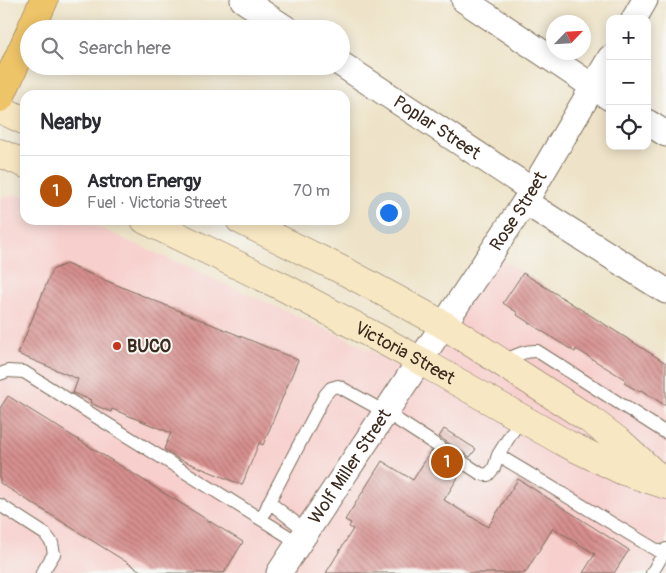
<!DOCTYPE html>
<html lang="en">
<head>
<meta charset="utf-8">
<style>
	:root { --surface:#fff; --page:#f7f7f7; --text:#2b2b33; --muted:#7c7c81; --line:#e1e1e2; --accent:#b45309 }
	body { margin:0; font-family:Pangolin,sans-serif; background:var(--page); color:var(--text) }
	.controls { position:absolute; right:15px; top:15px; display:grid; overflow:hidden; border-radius:10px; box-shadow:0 2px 12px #0003 }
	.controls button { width:45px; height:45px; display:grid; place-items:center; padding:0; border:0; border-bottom:1px solid var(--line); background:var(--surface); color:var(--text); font:25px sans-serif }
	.compass { position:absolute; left:546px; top:15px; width:45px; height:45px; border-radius:50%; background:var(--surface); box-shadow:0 2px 12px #0003; rotate:65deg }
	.you { position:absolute; left:388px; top:212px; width:18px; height:18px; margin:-12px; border:4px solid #fff; border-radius:50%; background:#1a73e8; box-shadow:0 0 0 8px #1a73e833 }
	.badge { display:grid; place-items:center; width:32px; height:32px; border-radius:50%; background:var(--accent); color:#fff; font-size:16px; font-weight:700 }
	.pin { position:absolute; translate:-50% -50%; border:2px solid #fff; box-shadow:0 1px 5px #0006 }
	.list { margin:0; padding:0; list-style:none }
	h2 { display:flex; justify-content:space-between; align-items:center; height:65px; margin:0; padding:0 20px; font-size:21px }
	h2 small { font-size:16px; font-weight:400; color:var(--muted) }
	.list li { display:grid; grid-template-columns:32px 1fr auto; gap:15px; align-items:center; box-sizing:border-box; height:70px; padding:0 20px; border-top:1px solid var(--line) }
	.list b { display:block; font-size:19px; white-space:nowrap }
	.list p { margin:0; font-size:16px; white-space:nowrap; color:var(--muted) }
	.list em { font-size:16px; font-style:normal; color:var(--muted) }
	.icon { flex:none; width:28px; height:28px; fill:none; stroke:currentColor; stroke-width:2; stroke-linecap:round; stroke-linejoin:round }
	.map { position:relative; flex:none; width:666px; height:573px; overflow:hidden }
	.search { position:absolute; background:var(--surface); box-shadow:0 2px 12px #0003; left:20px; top:20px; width:330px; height:55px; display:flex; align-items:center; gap:12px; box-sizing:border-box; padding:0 18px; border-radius:28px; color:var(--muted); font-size:19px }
	.panel { position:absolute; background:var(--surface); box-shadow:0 2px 12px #0003; left:20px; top:90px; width:330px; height:135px; border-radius:15px }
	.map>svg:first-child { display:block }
	.built { fill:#f7d0cd }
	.building { fill:url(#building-back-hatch) }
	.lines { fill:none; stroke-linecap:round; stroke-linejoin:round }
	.lane-casing { stroke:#7a6b5a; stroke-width:14 }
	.street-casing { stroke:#7a6b5a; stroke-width:27 }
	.secondary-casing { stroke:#7a6b5a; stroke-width:29 }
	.highway-casing { stroke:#7a6b5a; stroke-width:29 }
	.lane { stroke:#fff; stroke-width:12 }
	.street { stroke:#fff; stroke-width:25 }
	.secondary { stroke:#f8e7c3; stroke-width:28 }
	.highway { stroke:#eec469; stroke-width:28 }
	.poi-dot { fill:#c8321e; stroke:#f6f6f2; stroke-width:2 }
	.labels { text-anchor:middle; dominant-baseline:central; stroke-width:4; stroke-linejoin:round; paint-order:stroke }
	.street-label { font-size:18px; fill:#3b2a1e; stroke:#f6f6f2 }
	.poi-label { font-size:18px; font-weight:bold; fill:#3b2a1e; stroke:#f6f6f2; text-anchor:start }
</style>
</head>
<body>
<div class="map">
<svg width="666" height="573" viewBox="0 0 666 573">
	<defs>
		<pattern id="building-back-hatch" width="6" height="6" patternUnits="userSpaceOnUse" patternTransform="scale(1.25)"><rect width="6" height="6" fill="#d68f8e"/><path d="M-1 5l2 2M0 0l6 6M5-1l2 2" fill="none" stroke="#af7573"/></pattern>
	</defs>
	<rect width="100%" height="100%" fill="#f6f6f2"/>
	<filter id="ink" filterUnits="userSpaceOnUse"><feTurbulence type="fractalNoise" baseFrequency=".02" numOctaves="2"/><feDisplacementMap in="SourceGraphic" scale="10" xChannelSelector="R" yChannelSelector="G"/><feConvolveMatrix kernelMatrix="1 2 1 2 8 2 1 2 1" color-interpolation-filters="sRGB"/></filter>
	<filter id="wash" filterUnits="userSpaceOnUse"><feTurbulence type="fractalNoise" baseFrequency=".0096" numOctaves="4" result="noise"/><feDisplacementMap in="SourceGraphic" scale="20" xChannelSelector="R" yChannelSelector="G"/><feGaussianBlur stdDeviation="1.12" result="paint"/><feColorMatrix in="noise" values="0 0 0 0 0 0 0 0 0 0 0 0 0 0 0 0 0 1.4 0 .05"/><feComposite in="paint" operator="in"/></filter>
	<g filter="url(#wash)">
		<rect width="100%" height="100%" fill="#eee3c8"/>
		<path class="built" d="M13 195 25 196V220H82L359 344 412 374 492 253 666 362V573H0V198Z"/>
		<g id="blocks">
			<path class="building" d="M66 264 298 360 263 445 259 443 242 485 179 459 164 449 171 433 112 409 111 412 90 403 91 400 73 393 78 379 18 354 52 270Z
				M523 273 666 363V406L641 390 640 392 624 383 626 380 576 349 575 352 548 335 517 315 518 313 503 303Z
				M8 396 243 542 224 573H144L0 483V408Z
				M444 429 476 449 470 457 439 437Z
				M431 451 462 471 444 500 488 527 518 479 629 550 614 573H583L595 554 553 528 525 573H326L353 529 349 527 351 523 345 520 382 461 413 480Z"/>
		</g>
	</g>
	<g filter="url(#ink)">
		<use href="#blocks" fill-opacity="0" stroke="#7a6b5a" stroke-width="1"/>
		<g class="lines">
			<defs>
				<path id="lane" d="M501 362C513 357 524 350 537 351L666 433
					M0 374 8 371 24 372 299 543
					M498 455 521 418
					M269 502 306 531
					M0 505 45 534 52 543 54 554 42 573
					M262 519 269 502 325 395 331 388 338 386 385 412 481 474 488 475 494 468 498 455 663 554
					M652 573 666 549"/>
				<g id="street">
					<path d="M243 0 287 29"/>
					<path d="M464 0 610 98"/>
					<path d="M634 19 645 0"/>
					<path id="s1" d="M341 64 532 190"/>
					<path d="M647 122 666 134"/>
					<path d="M525 202 666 291"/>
					<path id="s2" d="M279 573 525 202 610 58"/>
				</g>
				<g id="secondary">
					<path d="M0 109 25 121"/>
					<path d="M0 153 25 164"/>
					<path id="s3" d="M145 220 285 288 419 360 567 444 623 471 666 485"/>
					<path d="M240 220 350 274 444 325 589 419 621 443 661 480"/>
				</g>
				<path id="highway" d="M31 29 44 0
					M0 98 29 34"/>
			</defs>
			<use href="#lane" class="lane-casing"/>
			<use href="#street" class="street-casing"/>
			<use href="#secondary" class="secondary-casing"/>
			<use href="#highway" class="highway-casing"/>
			<use href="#lane" class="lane"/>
			<use href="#street" class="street"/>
			<use href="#secondary" class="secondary"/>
			<use href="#highway" class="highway"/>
		</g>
	</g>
	<circle class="poi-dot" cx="117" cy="346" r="5"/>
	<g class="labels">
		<g class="street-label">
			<text stroke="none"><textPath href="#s1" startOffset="115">Poplar Street</textPath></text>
			<text stroke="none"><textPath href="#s2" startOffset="434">Rose Street</textPath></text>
			<text stroke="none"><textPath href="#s3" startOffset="292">Victoria Street</textPath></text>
			<text stroke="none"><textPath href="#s2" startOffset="128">Wolf Miller Street</textPath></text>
		</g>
		<g class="poi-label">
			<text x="127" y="346">BUCO</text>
		</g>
	</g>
</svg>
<div class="controls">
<button>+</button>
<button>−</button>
<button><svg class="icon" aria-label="locate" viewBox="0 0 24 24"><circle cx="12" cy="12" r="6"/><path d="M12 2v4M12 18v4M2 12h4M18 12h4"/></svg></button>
</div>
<svg class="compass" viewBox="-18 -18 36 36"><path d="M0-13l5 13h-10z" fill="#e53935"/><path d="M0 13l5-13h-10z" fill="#7c7c81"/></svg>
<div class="you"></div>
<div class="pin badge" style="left:447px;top:462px">1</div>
<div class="search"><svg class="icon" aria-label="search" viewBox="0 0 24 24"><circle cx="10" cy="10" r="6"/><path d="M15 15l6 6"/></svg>Search here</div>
<section class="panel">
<h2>Nearby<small></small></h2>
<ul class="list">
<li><span class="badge">1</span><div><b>Astron Energy</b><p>Fuel · Victoria Street</p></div><em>70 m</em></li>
</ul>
</section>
</div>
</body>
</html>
